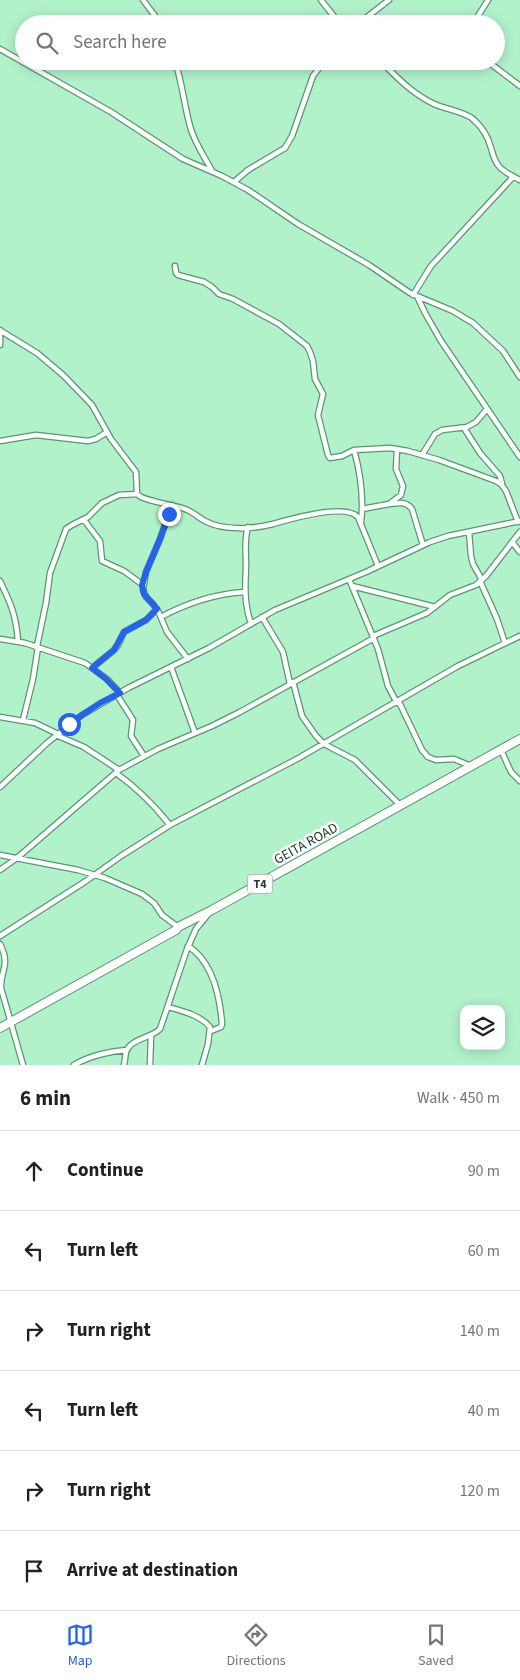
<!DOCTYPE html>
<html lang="en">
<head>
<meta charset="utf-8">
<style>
	:root { --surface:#fff; --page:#f6f6f6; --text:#202124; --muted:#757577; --line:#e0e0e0; --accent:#2563eb }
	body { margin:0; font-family:"Source Sans 3",sans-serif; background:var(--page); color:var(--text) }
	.controls { position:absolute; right:15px; bottom:15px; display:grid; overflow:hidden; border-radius:10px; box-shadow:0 2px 12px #0003 }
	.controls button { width:45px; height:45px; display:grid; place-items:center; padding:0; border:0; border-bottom:1px solid var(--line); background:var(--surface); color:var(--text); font:25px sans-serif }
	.stop { position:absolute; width:15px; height:15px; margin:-11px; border:4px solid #2563eb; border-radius:50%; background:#fff }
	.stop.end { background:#2563eb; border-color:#fff; box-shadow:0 1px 5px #0008 }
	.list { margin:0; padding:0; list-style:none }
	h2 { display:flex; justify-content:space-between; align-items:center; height:65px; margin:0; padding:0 20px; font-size:21px }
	h2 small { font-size:16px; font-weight:400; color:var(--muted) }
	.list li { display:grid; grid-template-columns:32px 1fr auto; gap:15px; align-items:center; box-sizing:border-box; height:80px; padding:0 20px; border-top:1px solid var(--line) }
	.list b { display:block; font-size:19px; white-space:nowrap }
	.list em { font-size:16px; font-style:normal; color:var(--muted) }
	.icon { flex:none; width:28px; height:28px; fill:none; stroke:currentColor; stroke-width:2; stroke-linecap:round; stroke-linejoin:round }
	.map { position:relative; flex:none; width:520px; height:1065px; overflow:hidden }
	.search { position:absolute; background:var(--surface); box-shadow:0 2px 12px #0003; left:15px; right:15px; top:15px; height:55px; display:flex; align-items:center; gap:12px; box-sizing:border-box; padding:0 18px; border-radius:28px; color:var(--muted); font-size:19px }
	.sheet { height:545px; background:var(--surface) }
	nav { display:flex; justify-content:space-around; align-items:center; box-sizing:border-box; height:70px; border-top:1px solid var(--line); background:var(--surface); font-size:14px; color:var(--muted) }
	nav a { display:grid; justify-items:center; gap:2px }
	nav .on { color:var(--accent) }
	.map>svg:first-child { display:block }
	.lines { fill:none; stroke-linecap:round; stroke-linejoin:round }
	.street-casing { stroke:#589672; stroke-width:7 }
	.highway-casing { stroke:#589672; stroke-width:10 }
	.street { stroke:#fff; stroke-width:4.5 }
	.highway { stroke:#fff; stroke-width:8 }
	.route { stroke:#2563eb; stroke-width:6 }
	.labels { text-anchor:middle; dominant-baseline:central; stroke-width:5; stroke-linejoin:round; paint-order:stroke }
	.shield { fill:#fff; stroke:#64766c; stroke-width:1 }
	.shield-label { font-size:12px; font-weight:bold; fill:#223c2d }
	.street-label { font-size:14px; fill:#223c2d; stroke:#fff }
</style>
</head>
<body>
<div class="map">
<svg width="520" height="1065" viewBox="0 0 520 1065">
	<rect width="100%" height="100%" fill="#b1f2cb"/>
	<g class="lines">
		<defs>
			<path id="street" d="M143 0 161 24
				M321 0 340 24
				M358 24 389 0
				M473 24 488 0
				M0 49 111 112 183 159 222 176 248 190 298 224 369 265 410 293 453 311 473 323 503 351 520 377
				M175 61C182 82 184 104 190 126 194 142 204 156 212 171
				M381 61C397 78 413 94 434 104 445 109 465 112 473 119 482 127 488 136 491 148 493 154 494 160 498 165 503 172 512 176 520 180
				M487 61 520 86
				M234 182 248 170 285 148 292 136 313 76 319 68 326 61
				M175 266 176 273 178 275 204 282 212 287 219 294 233 299 279 324 297 338 307 346 310 352 313 361 315 379 323 394 318 415 328 455 330 458 342 456 354 450 390 448 408 451 439 460 496 481 501 484 506 491 518 522
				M413 295 431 266 513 177
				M418 298 425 313 441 341 520 457
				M0 330V345
				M1 331 37 353 63 375 92 405 111 439 136 472 137 494 141 497C155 503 171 504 185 509 193 512 198 517 205 521 223 531 253 529 273 524 290 519 345 503 358 517L378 566
				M464 428 480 453 500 476 502 484
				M0 441 36 435 88 441 96 439 107 432
				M354 450C361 475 364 497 361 523
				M422 455 435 434 442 430 467 427 476 422 487 409
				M390 504C399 503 406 501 412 509L423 545
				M172 505 160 539 146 572 143 590 146 597 153 604 159 613 167 632 188 659
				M362 509 389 504 401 495 403 486 396 469 397 449
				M84 520 100 541 102 561 124 571 143 585
				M248 527C244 540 246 552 246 566 245 588 244 602 251 624
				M469 532 471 556 473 564 482 580
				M512 542 520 552
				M349 579 378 649 388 686 397 703
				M0 581C11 604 16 615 18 641
				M480 581 497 619 505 643
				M352 586 435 607
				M161 617C187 603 214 594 244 592
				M262 617 283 652 290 684
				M373 636 427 613 450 595 476 585 486 576 520 532
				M0 639 25 643 85 663 107 679 120 693
				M37 646 46 603 50 573 66 529 72 525 88 517 102 503 119 495 137 494
				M171 667 195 733
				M92 668 114 650 118 645 124 632 146 620 157 609
				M293 682 302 716 316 736 324 744 355 760 401 806
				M117 695 133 720 131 736 144 756
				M399 702 422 750 428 757 436 760 454 759 471 766
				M0 717 35 723 58 734
				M23 720 33 679 38 647
				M56 735 84 747 119 770
				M501 750 511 772 520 781
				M116 773C137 788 154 805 170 825
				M0 787 47 743 82 715 128 688 209 648 275 610 366 572 430 542 448 536 520 521
				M0 855 78 870 105 878 142 894 154 903 162 915 178 927
				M0 870 17 858 119 770 158 749 212 726 240 712 374 638
				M0 936 86 881 121 856 170 825 297 759 458 666 520 636
				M0 944C11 965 0 971 1 988L23 1065
				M188 946C213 962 220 997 222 1024L221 1027 211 1031
				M168 1007C182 1011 200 1015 210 1027L208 1044 202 1065
				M74 1065C89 1056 110 1051 127 1050
				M124 1065C125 1061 125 1056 126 1052 130 1039 151 1038 160 1029L187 949 196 929 209 913
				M150 1065 151 1036"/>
			<path id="highway" d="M0 1028 176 930 178 927 212 910 520 739"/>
		</defs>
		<use href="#street" class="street-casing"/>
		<use href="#highway" class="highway-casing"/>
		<use href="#street" class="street"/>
		<use href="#highway" class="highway"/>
	</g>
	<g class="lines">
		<path class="route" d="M69 724 100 703 120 693 106 679 92 668 114 650 124 632 146 620 157 609 144 594 142 585 146 572 160 539 169 514"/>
	</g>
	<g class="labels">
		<rect class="shield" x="247.5" y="874.5" width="25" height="19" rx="4"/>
		<g class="shield-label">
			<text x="260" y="884">T4</text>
		</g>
		<g class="street-label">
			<text transform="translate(306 844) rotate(-29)">GEITA ROAD</text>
		</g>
	</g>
</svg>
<div class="controls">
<button><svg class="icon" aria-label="layers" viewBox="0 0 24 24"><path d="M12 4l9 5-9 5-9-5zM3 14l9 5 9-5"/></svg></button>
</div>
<div class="stop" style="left:69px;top:724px"></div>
<div class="stop end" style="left:169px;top:514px"></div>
<div class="search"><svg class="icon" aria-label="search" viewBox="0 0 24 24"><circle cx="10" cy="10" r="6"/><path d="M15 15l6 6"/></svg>Search here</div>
</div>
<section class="sheet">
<h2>6 min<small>Walk · 450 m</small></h2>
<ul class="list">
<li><svg class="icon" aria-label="ahead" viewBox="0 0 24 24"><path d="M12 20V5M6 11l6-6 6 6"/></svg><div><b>Continue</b></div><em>90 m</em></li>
<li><svg class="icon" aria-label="left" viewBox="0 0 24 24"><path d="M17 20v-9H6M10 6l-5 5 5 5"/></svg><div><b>Turn left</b></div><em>60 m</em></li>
<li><svg class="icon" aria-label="right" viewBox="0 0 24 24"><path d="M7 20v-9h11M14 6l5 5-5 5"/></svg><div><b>Turn right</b></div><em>140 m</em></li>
<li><svg class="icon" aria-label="left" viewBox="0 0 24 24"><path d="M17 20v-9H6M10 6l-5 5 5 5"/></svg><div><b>Turn left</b></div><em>40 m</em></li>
<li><svg class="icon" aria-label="right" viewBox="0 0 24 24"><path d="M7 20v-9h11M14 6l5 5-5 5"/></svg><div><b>Turn right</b></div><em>120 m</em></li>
<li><svg class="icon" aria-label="arrive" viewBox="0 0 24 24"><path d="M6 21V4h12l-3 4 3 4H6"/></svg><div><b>Arrive at destination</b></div></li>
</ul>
</section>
<nav>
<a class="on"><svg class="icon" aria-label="map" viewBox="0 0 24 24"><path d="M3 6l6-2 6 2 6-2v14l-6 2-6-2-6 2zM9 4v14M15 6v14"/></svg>Map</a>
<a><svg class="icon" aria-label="directions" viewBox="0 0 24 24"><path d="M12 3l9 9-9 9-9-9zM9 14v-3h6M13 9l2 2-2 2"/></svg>Directions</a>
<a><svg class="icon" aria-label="saved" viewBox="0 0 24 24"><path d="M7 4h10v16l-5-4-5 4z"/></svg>Saved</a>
</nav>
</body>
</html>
